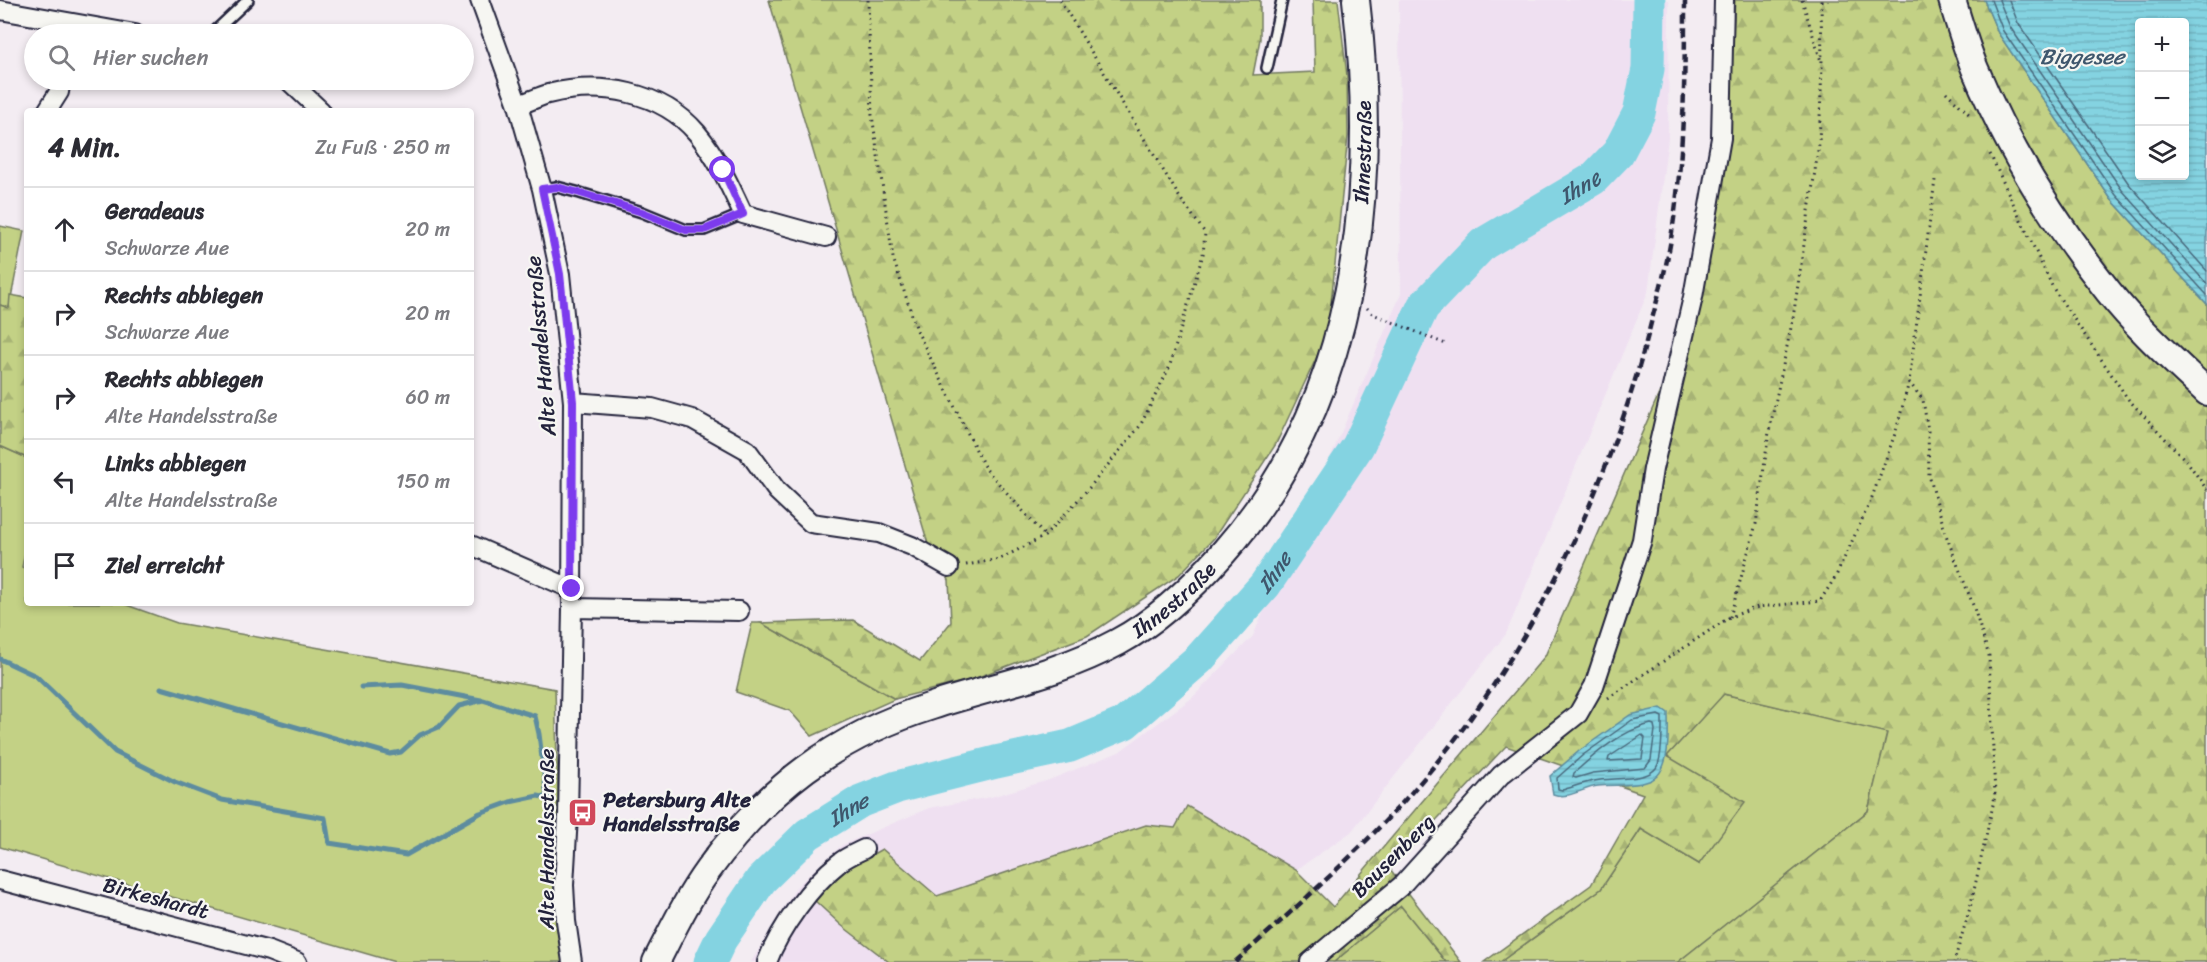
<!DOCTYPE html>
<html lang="de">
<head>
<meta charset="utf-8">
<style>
	:root { --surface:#fff; --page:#f2f2f3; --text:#2b2b33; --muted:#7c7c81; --line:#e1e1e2 }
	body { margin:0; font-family:Sriracha,sans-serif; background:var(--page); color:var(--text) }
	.controls { position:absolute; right:18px; top:18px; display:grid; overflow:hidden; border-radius:6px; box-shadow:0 3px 9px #0003 }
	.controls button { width:54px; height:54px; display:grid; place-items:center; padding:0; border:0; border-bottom:2px solid var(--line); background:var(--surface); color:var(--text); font:30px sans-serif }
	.stop { position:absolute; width:18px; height:18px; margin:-14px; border:4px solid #7c3aed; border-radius:50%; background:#fff }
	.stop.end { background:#7c3aed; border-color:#fff; box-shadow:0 2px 6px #0008 }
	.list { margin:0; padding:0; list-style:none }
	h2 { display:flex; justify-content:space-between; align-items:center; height:78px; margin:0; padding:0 24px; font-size:26px }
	h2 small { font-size:20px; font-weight:400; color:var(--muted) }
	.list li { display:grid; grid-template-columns:39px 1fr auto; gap:18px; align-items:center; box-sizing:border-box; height:84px; padding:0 24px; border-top:2px solid var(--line) }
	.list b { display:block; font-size:22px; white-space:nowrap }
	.list p { margin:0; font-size:20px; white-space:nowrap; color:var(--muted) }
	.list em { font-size:20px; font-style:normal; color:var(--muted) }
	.icon { flex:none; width:33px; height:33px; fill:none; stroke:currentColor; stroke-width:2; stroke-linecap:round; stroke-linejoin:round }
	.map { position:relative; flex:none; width:2207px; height:962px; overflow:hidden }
	.search { position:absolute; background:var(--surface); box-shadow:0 3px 9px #0003; left:24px; top:24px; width:450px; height:66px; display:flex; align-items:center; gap:15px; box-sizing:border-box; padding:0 21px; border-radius:33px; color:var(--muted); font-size:22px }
	.panel { position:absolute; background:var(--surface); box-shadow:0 3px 9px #0003; left:24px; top:108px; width:450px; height:498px; border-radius:6px }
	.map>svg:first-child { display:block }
	.built { fill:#efe0f1 }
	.grass { fill:#c3d185; stroke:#727a60; stroke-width:1.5 }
	.forest { fill:url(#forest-firs); stroke:#727a60; stroke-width:1.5 }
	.water { fill:url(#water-rules); stroke:#5d8c9f; stroke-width:1.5; fill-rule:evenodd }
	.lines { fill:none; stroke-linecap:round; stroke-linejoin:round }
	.shore { stroke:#49697d; stroke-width:1.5 }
	.stream { stroke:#5d8c9f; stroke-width:5 }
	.river { stroke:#84d3e1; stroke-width:33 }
	.lane-casing { stroke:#22223b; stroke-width:14 }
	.street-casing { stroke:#22223b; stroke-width:22 }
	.secondary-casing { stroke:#22223b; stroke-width:30 }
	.path { stroke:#22223b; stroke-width:3; stroke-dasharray:1.5 4.5; stroke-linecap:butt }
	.lane { stroke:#f6f6f2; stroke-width:9 }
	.street { stroke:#f6f6f2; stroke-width:18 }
	.secondary { stroke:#f6f6f2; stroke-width:26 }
	.rail { stroke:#22223b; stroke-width:4.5; stroke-dasharray:9 4.5; stroke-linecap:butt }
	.route { stroke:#7c3aed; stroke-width:8 }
	.labels { text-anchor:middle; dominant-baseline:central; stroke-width:4.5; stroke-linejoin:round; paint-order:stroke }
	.street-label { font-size:21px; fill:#22223b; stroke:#f6f6f2 }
	.poi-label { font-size:21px; font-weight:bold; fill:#22223b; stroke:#f6f6f2; text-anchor:start }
	.water-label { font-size:22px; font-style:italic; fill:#3f576d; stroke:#f6f6f2 }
</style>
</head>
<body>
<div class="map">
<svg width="2207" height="962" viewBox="0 0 2207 962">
	<defs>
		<pattern id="forest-firs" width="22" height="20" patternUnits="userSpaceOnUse" patternTransform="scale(1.5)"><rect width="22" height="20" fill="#c3d185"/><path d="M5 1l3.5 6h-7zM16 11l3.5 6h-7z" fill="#a7b374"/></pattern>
		<pattern id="water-rules" width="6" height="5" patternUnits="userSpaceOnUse" patternTransform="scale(1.5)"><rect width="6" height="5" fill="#84d3e1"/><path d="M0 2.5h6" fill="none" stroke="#72b5c2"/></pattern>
	</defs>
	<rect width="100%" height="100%" fill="#f3ecf2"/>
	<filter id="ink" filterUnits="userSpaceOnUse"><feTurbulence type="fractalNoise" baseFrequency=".0167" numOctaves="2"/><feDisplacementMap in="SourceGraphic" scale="12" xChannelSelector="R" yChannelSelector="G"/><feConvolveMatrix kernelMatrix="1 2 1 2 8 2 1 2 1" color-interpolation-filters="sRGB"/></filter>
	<g filter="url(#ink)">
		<path class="built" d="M1399 0H1669L1668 138 1648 292 1506 634 1351 832 1296 870 1187 806 1175 828 1146 825 937 896 814 899 841 925 889 962H751L797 886 842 845 929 808 991 797 1049 780 1119 752 1192 698 1253 636 1401 294Z"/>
		<path class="grass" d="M0 226 24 231 9 308 0 305Z
			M0 446 27 458V544L22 567 27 569V603H121L177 623 555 689 563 962H395L0 847Z
			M752 623H761L895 699 812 736 790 711 736 692Z
			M1723 694 1888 732 1868 811 1678 962H1500L1601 889 1641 829 1699 864 1667 756Z
			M1401 906 1446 962H1334Z"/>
		<path class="forest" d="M769 0H1260V39L1253 75 1315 72 1313 0H1338L1347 76 1348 136 1328 333 1276 444 1214 538 1179 575 1087 636 973 679 895 699 761 623 853 620 920 661 951 622 949 580 928 544Z
			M1735 0H1984L1998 33 2111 199 2207 304V962H1678L1868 811 1887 733 1724 694 1667 756 1745 802 1699 864 1641 829 1601 889 1500 962H1484L1591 885 1643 794 1506 746 1390 869 1461 962H1446L1401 906 1334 962H889L841 925 813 899 843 871 882 849 937 896 1146 825 1175 828 1187 806 1296 870 1333 907 1545 656 1698 304 1726 151Z
			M10 295 27 298V458L0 446V305L9 308Z"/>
		<path class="water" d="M1984 0H2207V304L2111 199 1998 33ZM2140 22H2184V176H2140Z
			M1661 708 1668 713C1668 732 1672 773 1649 781 1634 787 1614 784 1598 786 1582 788 1569 800 1553 794L1550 776 1579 751 1630 715Z"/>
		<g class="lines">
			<path class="shore" d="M1991 0 2003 31 2116 195 2207 295
				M1999 0 2010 27 2122 190 2207 284
				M2009 0 2018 23 2129 184 2207 271
				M1658 715 1662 717C1662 729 1663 759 1656 768 1646 782 1610 777 1594 781 1583 783 1573 787 1562 790L1558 789 1557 778 1583 755 1632 720Z
				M1651 724 1654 725 1655 730 1651 760 1645 768 1593 773 1576 778 1573 777 1574 773C1595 754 1622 730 1651 724Z
				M1642 735 1645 738 1642 759 1608 761 1609 757Z"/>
			<path class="stream" d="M0 659 36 676 115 752 175 782 222 800 325 818 329 843 406 855 480 813 510 802 538 796 552 799
				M361 687 402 685 481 700
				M161 688 390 754 401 752 420 735 439 727 459 706 483 700 535 716 539 734 547 798"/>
			<path class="river" id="s1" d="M710 962 721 939 761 880 808 834 861 801 897 787 996 762 1070 746 1125 723 1199 659 1265 585 1358 446 1423 307 1483 244 1593 179 1618 153 1639 113 1648 69 1649 0"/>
			<defs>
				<path id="lane" d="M212 34 248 0
					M328 34 330 33
					M1267 68 1282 0
					M542 189 557 187 580 193 642 212 686 230H704L743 214"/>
				<path id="street" d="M480 0 518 105 542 189 560 274 573 402 572 608 568 816 564 885 566 921 572 962
					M0 10 135 34
					M288 80 321 111
					M518 105C528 102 538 97 548 94 601 81 661 91 697 133 717 157 730 186 743 214L826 237
					M47 111 59 92 61 80
					M573 402 652 408 692 419 747 450 777 491 811 523 879 533 912 546 949 567
					M471 545 572 589
					M572 608 739 611
					M0 880 269 951 297 962
					M767 962C780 928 811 885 839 863 846 857 856 853 864 849
					M1310 962 1401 886 1501 775 1578 714 1594 686 1642 540 1653 469 1693 297 1721 138 1724 0"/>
				<g id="secondary">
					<path d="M1952 0C1959 23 1966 47 1975 69 2008 148 2055 224 2108 291 2137 328 2173 360 2207 392"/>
					<path id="s2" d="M656 962C672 931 687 899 708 870 766 789 836 736 932 706 996 685 1057 675 1118 642 1159 620 1193 587 1223 553 1357 402 1379 193 1356 0"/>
				</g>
			</defs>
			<use href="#lane" class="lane-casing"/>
			<use href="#street" class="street-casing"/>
			<use href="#secondary" class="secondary-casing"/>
			<path class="path" d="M868 0 872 115 893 258 918 333 985 468 1045 536
				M1802 0 1821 61
				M1946 92 1971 116
				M1990 154 2053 288 2128 399 2189 464 2207 490
				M1367 308 1373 314 1448 345
				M1909 382 1923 400 1928 431 1929 475 1946 535 1973 605 1989 656 1995 796 1970 908 1954 962
				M966 565 1000 559 1045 536 1089 488 1140 426 1169 368 1203 254 1205 233 1180 198 1060 0
				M1730 617 1756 524 1769 432 1793 318 1819 144 1822 66 1821 0
				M1608 698 1730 617 1758 607 1820 601 1836 576 1871 500 1896 431 1909 382 1935 180"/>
			<use href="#lane" class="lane"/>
			<use href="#street" class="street"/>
			<use href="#secondary" class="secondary"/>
			<path class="rail" d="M1235 962C1302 902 1371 842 1429 772 1537 642 1611 482 1652 319 1660 290 1668 261 1672 232 1684 155 1685 78 1685 0"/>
		</g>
	</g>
	<g class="lines" filter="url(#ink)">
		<path class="route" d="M572 589 573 402 560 274 542 189 557 187 580 193 642 212 686 230H704L743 214 723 170"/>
	</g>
	<defs>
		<symbol id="bus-square" viewBox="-11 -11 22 22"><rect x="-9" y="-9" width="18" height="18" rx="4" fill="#d1495b" stroke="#f6f6f2"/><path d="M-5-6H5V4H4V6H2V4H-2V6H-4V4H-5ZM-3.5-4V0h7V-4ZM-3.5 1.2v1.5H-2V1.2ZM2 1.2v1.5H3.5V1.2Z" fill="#fff"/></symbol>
	</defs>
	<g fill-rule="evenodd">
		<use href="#bus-square" x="566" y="796" width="33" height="33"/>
	</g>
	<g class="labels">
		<g class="street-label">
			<text stroke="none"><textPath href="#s2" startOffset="1158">Ihnestraße</textPath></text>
			<text transform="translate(541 346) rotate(-95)">Alte Handelsstraße</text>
			<text stroke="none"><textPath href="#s2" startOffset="656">Ihnestraße</textPath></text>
			<text transform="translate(547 839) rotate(-90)">Alte Handelsstraße</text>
			<text transform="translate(1393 856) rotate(-45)">Bausenberg</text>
			<text transform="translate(156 898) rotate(15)">Birkeshardt</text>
		</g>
		<g class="poi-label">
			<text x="603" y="800">Petersburg Alte<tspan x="603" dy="24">Handelsstraße</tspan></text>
		</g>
		<g class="water-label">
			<text x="2082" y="56">Biggesee</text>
			<text stroke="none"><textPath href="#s1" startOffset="1218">Ihne</textPath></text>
			<text stroke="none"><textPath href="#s1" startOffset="714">Ihne</textPath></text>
			<text stroke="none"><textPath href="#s1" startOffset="210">Ihne</textPath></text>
		</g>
	</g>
</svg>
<div class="controls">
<button>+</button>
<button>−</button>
<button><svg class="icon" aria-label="layers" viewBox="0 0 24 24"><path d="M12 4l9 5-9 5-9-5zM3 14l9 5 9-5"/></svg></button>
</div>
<div class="stop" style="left:723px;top:170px"></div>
<div class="stop end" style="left:572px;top:589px"></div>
<div class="search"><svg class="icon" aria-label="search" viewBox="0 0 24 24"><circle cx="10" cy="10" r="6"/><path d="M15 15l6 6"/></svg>Hier suchen</div>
<section class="panel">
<h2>4 Min.<small>Zu Fuß · 250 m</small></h2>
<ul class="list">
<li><svg class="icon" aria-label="ahead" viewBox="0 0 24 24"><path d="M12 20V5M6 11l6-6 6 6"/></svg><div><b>Geradeaus</b><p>Schwarze Aue</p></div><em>20 m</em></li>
<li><svg class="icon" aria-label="right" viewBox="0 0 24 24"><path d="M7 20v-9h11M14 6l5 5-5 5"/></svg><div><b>Rechts abbiegen</b><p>Schwarze Aue</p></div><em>20 m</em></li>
<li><svg class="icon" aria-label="right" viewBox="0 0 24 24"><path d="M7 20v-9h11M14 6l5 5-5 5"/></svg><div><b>Rechts abbiegen</b><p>Alte Handelsstraße</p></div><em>60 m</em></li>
<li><svg class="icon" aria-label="left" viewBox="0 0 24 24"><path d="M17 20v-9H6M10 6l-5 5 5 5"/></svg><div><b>Links abbiegen</b><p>Alte Handelsstraße</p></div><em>150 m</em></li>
<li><svg class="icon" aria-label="arrive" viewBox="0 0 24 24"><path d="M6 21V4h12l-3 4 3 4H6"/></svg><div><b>Ziel erreicht</b></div></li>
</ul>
</section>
</div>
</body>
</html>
